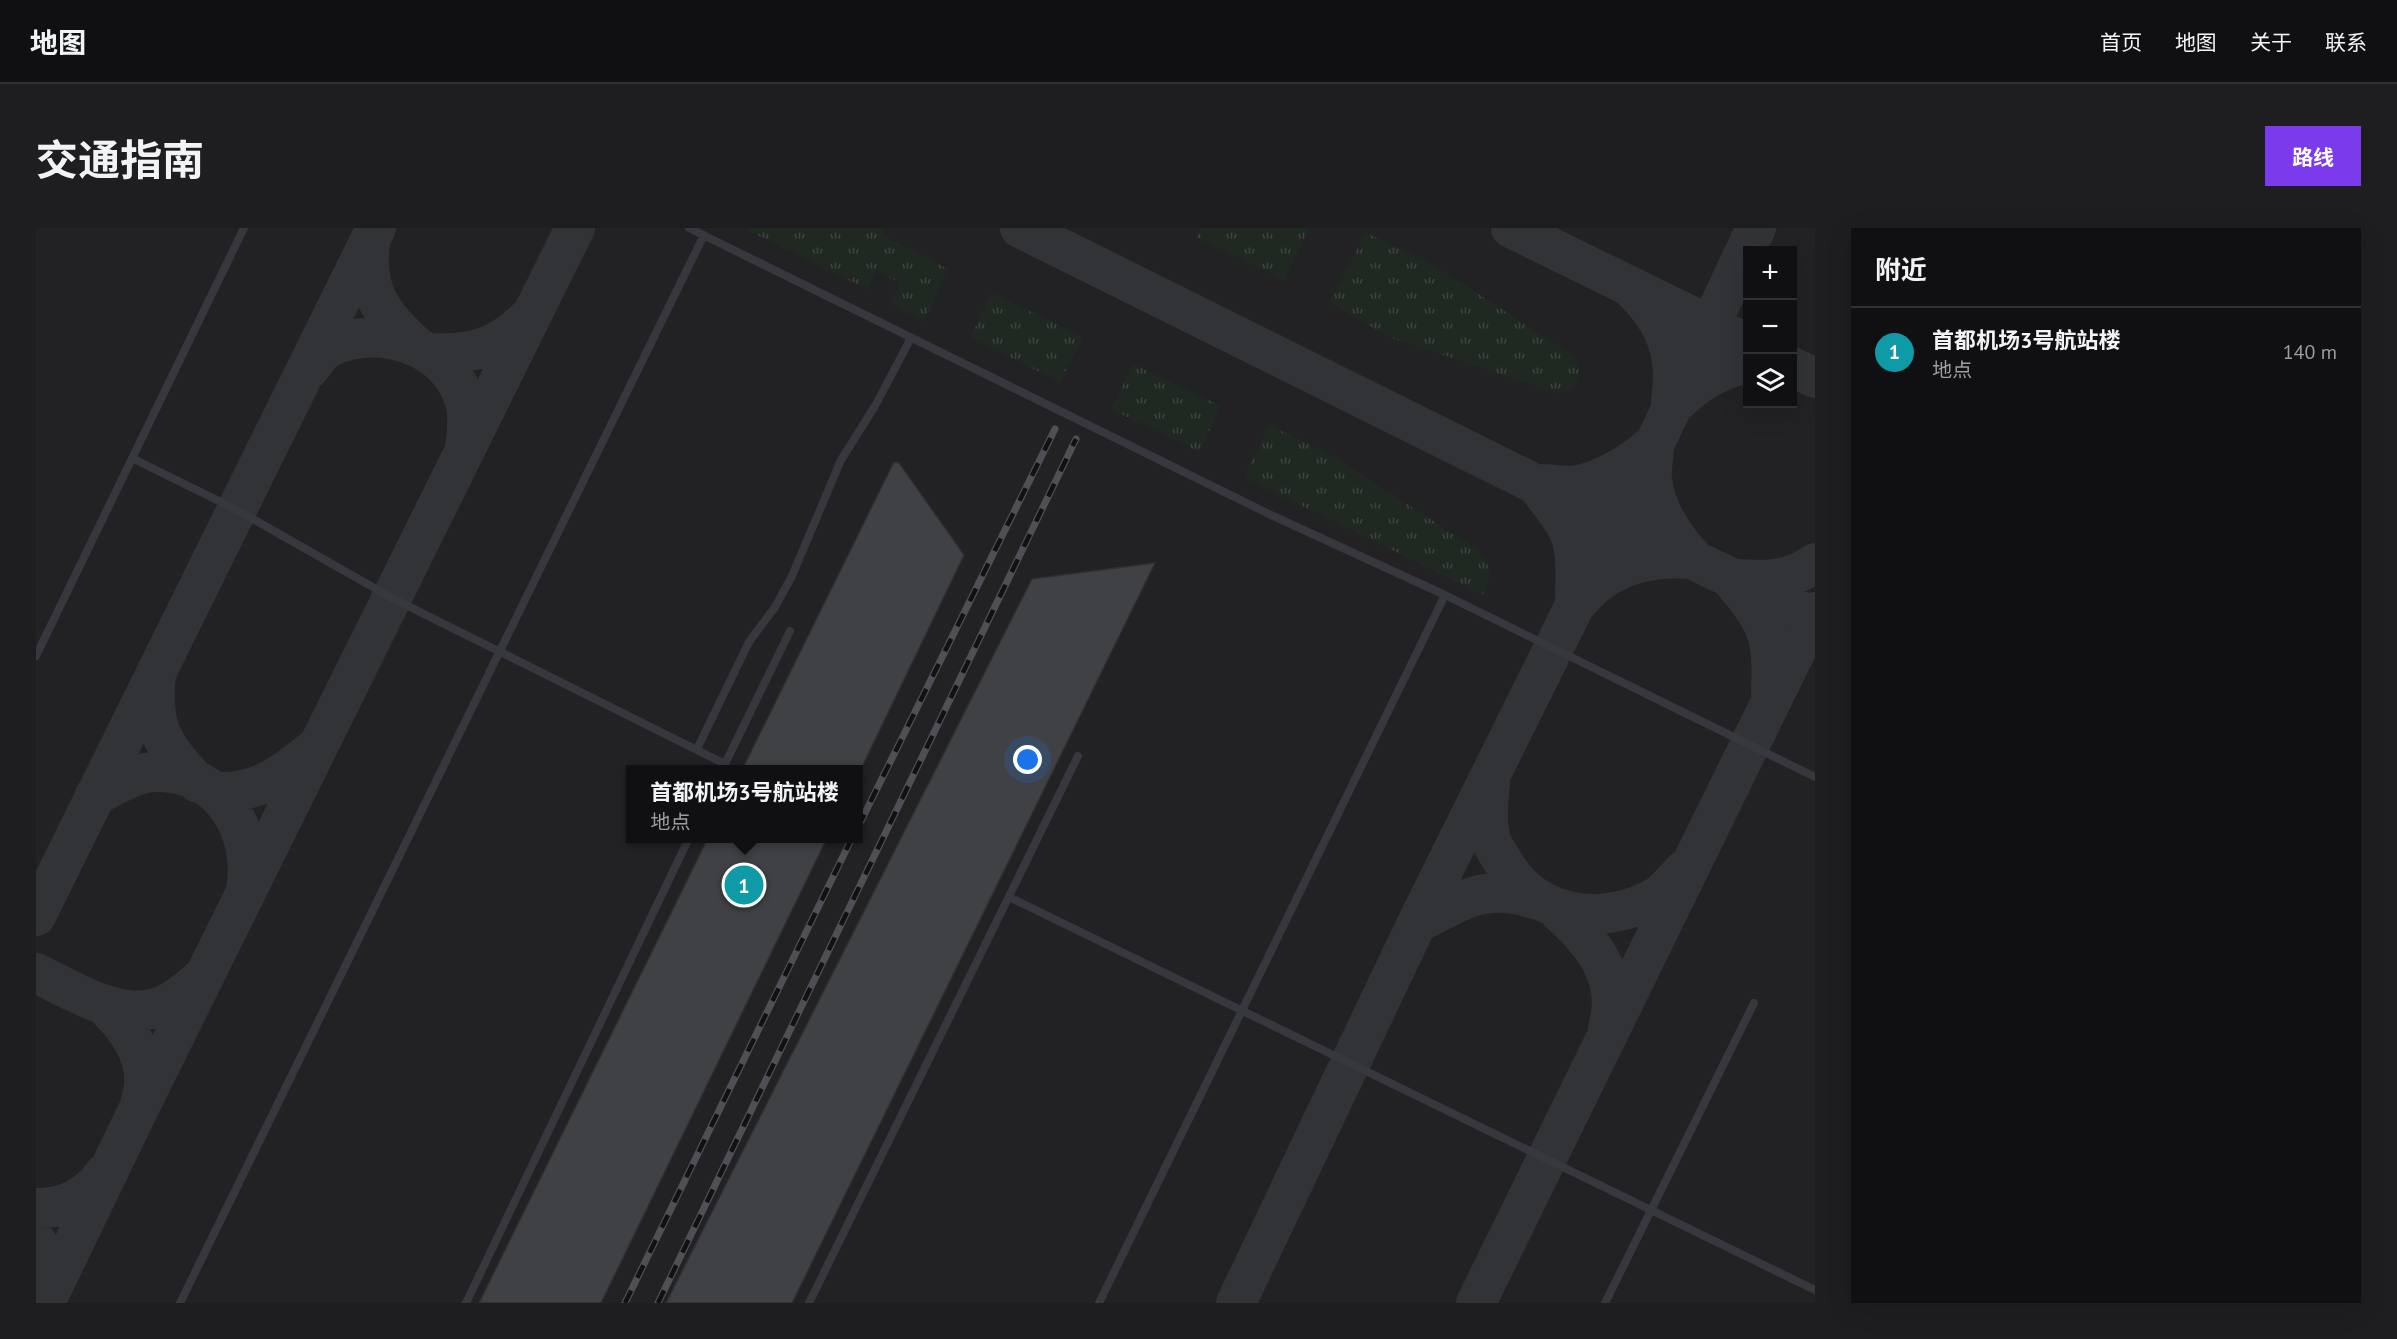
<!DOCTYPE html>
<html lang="zh">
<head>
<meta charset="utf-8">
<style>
	:root { --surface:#101012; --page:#1e1e20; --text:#f1f3f6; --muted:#9c9d9f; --line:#303032; --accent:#7c3aed }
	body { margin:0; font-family:"PT Sans","Noto Sans SC",sans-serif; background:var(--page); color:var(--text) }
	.controls { position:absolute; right:18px; top:18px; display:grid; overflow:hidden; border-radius:0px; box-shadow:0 6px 24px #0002 }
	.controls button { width:54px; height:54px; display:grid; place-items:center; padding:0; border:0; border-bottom:2px solid var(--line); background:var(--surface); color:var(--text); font:30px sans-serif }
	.you { position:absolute; left:992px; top:532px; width:21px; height:21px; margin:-15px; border:4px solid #fff; border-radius:50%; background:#1a73e8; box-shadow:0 0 0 9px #1a73e833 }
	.badge { display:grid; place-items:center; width:39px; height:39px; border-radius:50%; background:var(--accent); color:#fff; font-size:20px; font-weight:700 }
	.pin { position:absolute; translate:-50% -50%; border:3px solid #fff; box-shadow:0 2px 6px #0006 }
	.popup { position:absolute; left:590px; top:537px; width:237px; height:78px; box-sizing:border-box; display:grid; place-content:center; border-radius:0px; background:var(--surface); filter:drop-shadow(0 2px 4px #0005); font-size:20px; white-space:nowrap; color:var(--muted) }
	.popup b { font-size:22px; color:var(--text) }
	.popup::after { content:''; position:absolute; left:50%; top:100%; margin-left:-12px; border:12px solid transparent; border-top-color:var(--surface) }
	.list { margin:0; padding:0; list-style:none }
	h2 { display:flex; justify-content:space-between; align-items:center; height:78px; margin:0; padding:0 24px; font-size:26px }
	h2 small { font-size:20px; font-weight:400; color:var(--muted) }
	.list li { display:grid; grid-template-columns:39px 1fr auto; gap:18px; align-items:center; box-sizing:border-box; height:90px; padding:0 24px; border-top:2px solid var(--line) }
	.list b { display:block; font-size:22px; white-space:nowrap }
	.list p { margin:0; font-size:20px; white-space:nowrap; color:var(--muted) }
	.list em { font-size:20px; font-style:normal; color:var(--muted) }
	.icon { flex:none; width:33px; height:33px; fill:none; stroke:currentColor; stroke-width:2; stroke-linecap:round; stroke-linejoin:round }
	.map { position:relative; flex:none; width:1779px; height:1075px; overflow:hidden; border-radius:0px }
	header { display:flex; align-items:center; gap:36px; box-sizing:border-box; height:84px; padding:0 30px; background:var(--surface); border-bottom:2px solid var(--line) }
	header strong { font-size:28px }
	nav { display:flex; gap:33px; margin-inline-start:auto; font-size:21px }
	.intro { display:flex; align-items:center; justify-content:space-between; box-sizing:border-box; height:144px; padding:0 36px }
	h1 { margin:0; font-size:42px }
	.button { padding:15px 27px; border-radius:0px; background:var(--accent); color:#fff; font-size:21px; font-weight:700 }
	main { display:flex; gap:36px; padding:0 36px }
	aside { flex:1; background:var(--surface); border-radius:0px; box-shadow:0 6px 24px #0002 }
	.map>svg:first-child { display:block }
	.built { fill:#222225; fill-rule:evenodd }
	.grass { fill:url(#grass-tufts) }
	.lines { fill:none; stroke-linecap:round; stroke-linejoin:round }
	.taxiway { stroke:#323337; stroke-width:40 }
	.building { fill:#404145; stroke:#303034; stroke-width:1.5 }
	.service { stroke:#37383d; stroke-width:8 }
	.rail-casing { stroke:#4e5056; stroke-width:7 }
	.rail { stroke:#111113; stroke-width:4.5; stroke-dasharray:14; stroke-linecap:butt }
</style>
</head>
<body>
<header>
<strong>地图</strong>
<nav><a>首页</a><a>地图</a><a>关于</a><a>联系</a></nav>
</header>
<div class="intro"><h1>交通指南</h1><a class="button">路线</a></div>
<main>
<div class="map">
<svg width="1779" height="1075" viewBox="0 0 1779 1075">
	<defs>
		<pattern id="grass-tufts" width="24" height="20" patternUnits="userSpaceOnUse" patternTransform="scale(1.5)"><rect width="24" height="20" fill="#202822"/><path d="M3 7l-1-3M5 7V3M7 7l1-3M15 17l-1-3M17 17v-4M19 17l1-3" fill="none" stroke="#3e4440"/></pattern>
	</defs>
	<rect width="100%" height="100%" fill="#161618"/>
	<path class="built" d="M0 0H1779V1075H0ZM1712 22H1756V176H1712ZM594 542H822V610H594Z"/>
	<path class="grass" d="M707 0H849L846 7 912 41 888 93 855 76 864 55 840 43 831 61Z
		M1164 0H1274L1248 52 1160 9Z
		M1330 5 1388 31 1537 127C1551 144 1541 167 1518 164L1353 109 1293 74Z
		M956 65 1047 109 1024 154 934 110Z
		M1097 136 1185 178 1163 224 1075 181Z
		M1233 197 1292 225 1442 322C1456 337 1456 349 1447 367L1208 249Z"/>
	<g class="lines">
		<path class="taxiway" d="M984 0 1499 256 1779 390
			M1475 0 1712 116
			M334 14C328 62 344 85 378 116
			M1597 62C1630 94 1642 127 1635 172
			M395 125C436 127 462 120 492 90
			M1756 139 1779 150
			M271 143C278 136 285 123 294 119 344 95 414 118 429 174 433 189 431 206 429 220
			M1639 176C1660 155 1683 141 1712 135
			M1618 218C1618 228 1615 240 1616 251 1619 280 1637 308 1656 329
			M1502 256C1513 256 1525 258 1536 258 1563 255 1597 235 1616 217
			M1501 258C1538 304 1541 309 1539 368
			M1702 351C1731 353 1755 353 1779 335
			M1696 352C1733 397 1737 407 1735 465
			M1544 372C1573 337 1613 328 1656 331
			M120 447C114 499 127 519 162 555
			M1454 556C1452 573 1450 595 1455 612 1457 618 1462 626 1466 632 1498 690 1567 700 1622 668 1631 662 1640 650 1648 642
			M181 564C225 565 247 546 279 520
			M59 567C78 559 98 544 120 544 185 543 220 603 210 662
			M1521 682C1556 713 1587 750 1572 800
			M0 688 340 0
			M1381 695C1428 672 1448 654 1502 672
			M0 745C38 763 83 794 126 778 142 772 155 759 168 748
			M69 778C95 803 117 835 105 872
			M0 980C27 981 52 969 68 946
			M0 1013C12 1030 10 1053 8 1073
			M9 1075 104 878 539 0
			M1200 1075 1381 695 1538 379 1578 293 1619 215 1720 0
			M1440 1075 1779 384"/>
	</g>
	<path class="building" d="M858 234 863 235 928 327 822 547V542H706Z
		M1119 335 756 1075H630L996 351Z
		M672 610H791L565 1075H443Z"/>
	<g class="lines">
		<path class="service" d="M653 0 1235 287 1409 367 1779 549
			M98 231 201 282 356 370 689 536
			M0 428 208 0
			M661 521 713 414 739 379 756 348 805 232 839 178 875 110
			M686 542 754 403
			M973 669 1779 1062
			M144 1075 668 7
			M430 1075 653 610
			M773 1075 1042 528
			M1063 1075 1409 367
			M1569 1075 1718 775"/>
		<defs>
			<path id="rail" d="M822 599 1019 201
				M589 1075 816 610
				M622 1075 1040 211"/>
		</defs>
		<use href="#rail" class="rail-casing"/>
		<use href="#rail" class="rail"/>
	</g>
</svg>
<div class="controls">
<button>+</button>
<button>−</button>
<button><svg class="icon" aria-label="layers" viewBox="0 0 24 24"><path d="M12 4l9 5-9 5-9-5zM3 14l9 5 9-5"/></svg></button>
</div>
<div class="you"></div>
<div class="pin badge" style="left:708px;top:657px;background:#0f9aa8">1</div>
<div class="popup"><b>首都机场3号航站楼</b>地点</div>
</div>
<aside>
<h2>附近<small></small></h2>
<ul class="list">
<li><span class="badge" style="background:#0f9aa8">1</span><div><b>首都机场3号航站楼</b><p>地点</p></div><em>140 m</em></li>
</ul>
</aside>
</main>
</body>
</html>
